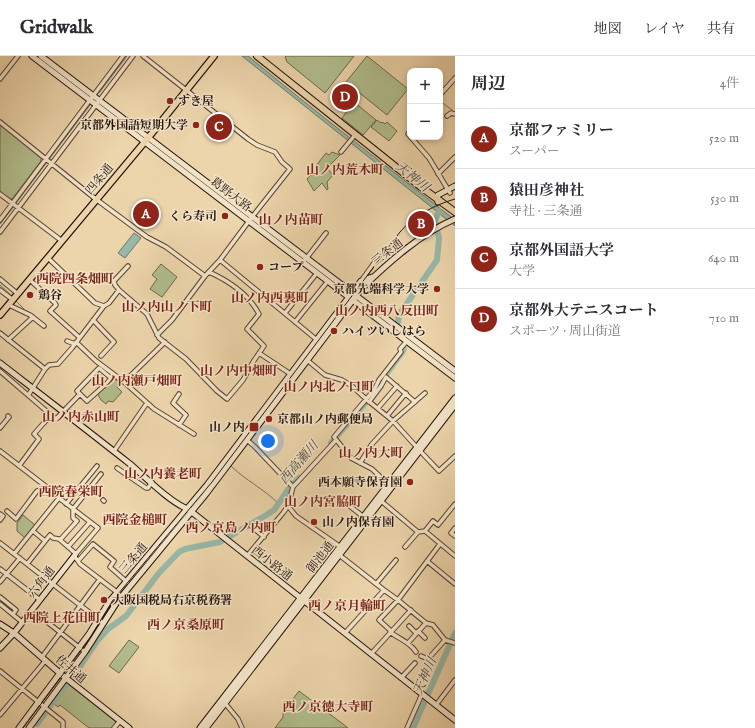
<!DOCTYPE html>
<html lang="ja">
<meta charset="utf-8">
<style>
:root{--surface:#fff;--page:#f7f7f7;--text:#2b2b33;--muted:#7c7c81;--line:#e1e1e2;--accent:#8f2418}
body{margin:0;font-family:"IM FELL English","Noto Serif JP",serif;background:var(--page);color:var(--text)}
.controls{position:absolute;right:12px;top:12px;display:grid;overflow:hidden;border-radius:8px;box-shadow:0 2px 6px #0003}
.controls button{width:36px;height:36px;display:grid;place-items:center;padding:0;border:0;border-bottom:1px solid var(--line);background:var(--surface);color:var(--text);font:20px sans-serif}
.you{position:absolute;left:268px;top:385px;width:14px;height:14px;margin:-10px;border:3px solid #fff;border-radius:50%;background:#1a73e8;box-shadow:0 0 0 6px #1a73e833}
.badge{display:grid;place-items:center;width:26px;height:26px;border-radius:50%;background:var(--accent);color:#fff;font-size:13px;font-weight:700}
.pin{position:absolute;translate:-50% -50%;border:2px solid #fff;box-shadow:0 1px 4px #0006}
.list{margin:0;padding:0;list-style:none}
h2{display:flex;justify-content:space-between;align-items:center;height:52px;margin:0;padding:0 16px;font-size:17px}
h2 small{font-size:13px;font-weight:400;color:var(--muted)}
.list li{display:grid;grid-template-columns:26px 1fr auto;gap:12px;align-items:center;box-sizing:border-box;height:60px;padding:0 16px;border-top:1px solid var(--line)}
.list b{display:block;font-size:15px;white-space:nowrap}
.list p{margin:0;font-size:13px;white-space:nowrap;color:var(--muted)}
.list em{font-size:13px;font-style:normal;color:var(--muted)}
.map{position:relative;flex:none;width:455px;height:672px;overflow:hidden}
header{display:flex;align-items:center;gap:24px;box-sizing:border-box;height:56px;padding:0 20px;background:var(--surface);border-bottom:1px solid var(--line)}
header strong{font-size:19px}
nav{display:flex;gap:22px;margin-inline-start:auto;font-size:14px}
main{display:flex}
aside{flex:1;background:var(--surface)}
.map>svg:first-child{display:block}
.green{fill:#b2be8e;stroke:#6c684d}
.water{fill:#99b9a9;stroke:#6b776a}
.lines{fill:none;stroke-linecap:round;stroke-linejoin:round}
.stream{stroke:#6b776a;stroke-width:1}
.river{stroke:#99b9a9;stroke-width:6}
.street-casing{stroke:#574434;stroke-width:5.5}
.secondary-casing{stroke:#25130c;stroke-width:7}
.primary-casing{stroke:#25130c;stroke-width:8}
.highway-casing{stroke:#25130c;stroke-width:8}
.street{stroke:#f3e4c8;stroke-width:3.5}
.secondary{stroke:#f3e4c8;stroke-width:5}
.primary{stroke:#edd5ab;stroke-width:5.5}
.highway{stroke:#edd5ab;stroke-width:6}
.tram{stroke:#25130c;stroke-width:1}
.poi-dot{fill:#8f2418;stroke:#f3e4c8;stroke-width:1.5}
.labels{text-anchor:middle;stroke-width:3;stroke-linejoin:round;paint-order:stroke}
.poi-label{font-size:12px;font-weight:bold;fill:#25130c;stroke:#f3e4c8;text-anchor:start}
.street-label{font-size:12px;fill:#25130c;stroke:#f3e4c8}
.neighbourhood-label{font-size:13px;font-weight:bold;fill:#7a1f14;stroke:#f3e4c8}
.water-label{font-size:13px;font-style:italic;fill:#4e4d43;stroke:#f3e4c8}
</style>
<header>
<strong>Gridwalk</strong>
<nav><a>地図</a><a>レイヤ</a><a>共有</a></nav>
</header>
<main>
<div class="map">
<svg width="455" height="672" viewBox="0 0 455 672">
<rect width="100%" height="100%" fill="#edd5ab"/>
<filter id="stains"><feTurbulence type="fractalNoise" baseFrequency=".005" numOctaves="4"/><feColorMatrix values="0 0 0 0 .2 0 0 0 0 .09 0 0 0 0 .02 0 0 0 .5 -.17"/></filter>
<radialGradient id="worn" r=".72"><stop offset=".6" stop-color="#630" stop-opacity="0"/><stop offset="1" stop-color="#630" stop-opacity=".3"/></radialGradient>
<path class="green" d="M286,0H354L325,37L287,6L285,1Z
M367,0L408,33L387,59L346,26Z
M345,27L358,38L345,55L331,43Z
M354,46L376,64L363,79L342,62Z
M377,64L381,67L382,66L385,68L387,66L397,75L389,85L371,71Z
M0,69L41,102V105L12,143H9L0,136Z
M332,96L340,99L327,112L333,119L327,126L328,133L327,134L322,127L314,135L307,123L317,112L316,110L326,97L329,99Z
M161,208L177,221L162,241L150,233L157,223L152,219Z
M113,322L121,327L117,331L122,336L113,346L108,345L106,348L101,344L97,337Z
M23,459L35,469L25,482L17,475V467Z
M129,584L139,591L119,617L109,610Z
M68,628L115,665L116,667L112,672H89L60,649L58,651L53,647L66,629Z
M299,635L343,668L348,672H275L283,661V656Z"/>
<path class="water" d="M242,0H248C317,57 386,110 455,164V170Z
M134,177L141,182L125,202L118,197Z"/>
<g class="lines">
<path class="stream" d="M99,37L127,0
M440,45L452,54
M321,47L388,100
M390,102L410,118
M16,147L90,49
M0,168L14,150
M0,229L13,241
M16,245L24,253
M231,410C245,424 264,433 279,448"/>
<path class="river" d="M398,266L399,259L437,204L439,182L435,165L439,155
M331,387L366,346L403,295L404,292
M72,622L97,585L108,573L126,560L159,517L179,496L185,493L220,486L268,458L274,454L290,431L299,422
M48,653L67,627
M37,668L46,656
M413,672L455,577"/>
<g class="street-casing">
<path id="street" d="M143,0L248,83L257,89L275,96L282,106L290,113L252,161L220,204L205,220L172,264L157,279
M0,23L18,0
M440,39L455,22
M447,60L451,57L455,58
M0,66L93,141L147,181L166,191L205,220
M410,75L408,78L429,102L450,137
M341,96L355,79
M438,118L455,101
M0,138L62,185
M0,164L123,0
M0,176L133,0
M48,202L95,247L104,250
M220,204L317,284
M305,204L326,177
M0,223L18,238
M30,224L55,247L56,249L50,255L79,281
M361,225L379,200
M0,234L13,244
M119,234L115,229L114,225L128,210
M9,249L30,259L44,270
M285,257L317,217
M93,264L114,286L101,300
M295,266L328,225
M0,277L45,313
M8,284L33,261
M67,285L75,288
M76,286L96,305L124,326L154,353L194,378
M259,297L292,319
M307,304L325,319L342,324L352,330L366,343L393,365L422,397L439,415L455,400
M0,315L51,359L34,378L39,383L19,410
M111,322L99,312L77,335L87,345L107,327L114,319
M124,326L165,286
M29,338L45,313L49,309L58,308L72,292L104,250L109,247L119,234L147,258L159,282L186,303L217,335L227,343L243,324L253,306L264,290L247,273L259,258C249,239 229,225 209,216
M369,346L381,330L386,321L415,346
M378,352L397,330
M51,359L56,363L80,338
M387,360L406,337
M179,369L186,359L173,347L179,338
M0,372L9,361L8,360
M247,384L254,390L293,431
M0,395L57,439L59,442L98,472L75,499
M114,395L147,347
M360,407L372,388L393,365L425,337
M117,412L146,432H148L152,426
M389,429L372,413L351,402L334,381L374,334L379,324L401,296L400,293L407,285
M103,444L104,445
M342,444L365,462
M380,444L418,476L425,475L433,465L438,469L455,448
M66,448L97,410
M288,450L296,460L342,492
M7,455L16,463L37,435L47,431
M0,458L3,460L0,464
M251,470L264,481
M455,472L451,477L455,480
M33,475L45,485
M425,475L455,500
M60,484L77,465L73,462V453L101,418
M0,487L103,567
M68,491L90,466
M405,491L418,476
M14,498L59,442
M338,498L384,534L398,544L426,567L433,569L445,584L455,587
M247,500L283,457L288,450L293,431L336,384
M78,505L93,488L114,505L110,511L127,526
M427,505L455,528
M27,508L50,479L53,482L59,483L75,497V501L80,508L118,537
M0,513L40,544
M0,526L20,502
M376,528L396,504
M0,541L16,554L13,558
M0,548L22,566
M32,554L85,596
M409,570L416,577
M391,575L379,564L398,544L440,488
M418,575L425,582
M390,576C399,583 410,586 416,596
M345,577L384,534
M408,587L426,567
M371,598L411,554
M421,600L428,603L445,584
M42,601L100,523
M0,615L63,666V672
M401,622L415,607
M224,646L238,663L242,672
M436,649L455,624
M0,659L46,604
M114,672L120,665
M407,672L422,638"/>
</g>
<g class="secondary-casing">
<path id="secondary" d="M32,0L455,322
M41,0L455,315
M438,146L437,142L438,139L455,130
M0,307C44,341 87,374 130,408C145,421 171,447 188,453L455,664
M0,568L14,577L62,619L129,672
M0,592L14,577L75,499
M19,672L89,578L109,546L207,429L361,225L372,221
M29,672L85,596L117,546L206,438L362,232C388,207 421,177 455,163
M200,672L455,342
M206,672L455,349"/>
</g>
<g class="primary-casing">
<path id="primary" d="M0,259L148,82L214,0"/>
</g>
<g class="highway-casing">
<path id="highway" d="M257,0L421,131L455,156"/>
</g>
<use href="#street" class="street"/>
<use href="#secondary" class="secondary"/>
<use href="#primary" class="primary"/>
<use href="#highway" class="highway"/>
<path class="tram" d="M23,672L88,585L113,544L212,426L400,176C414,160 434,149 455,143"/>
</g>
<g class="poi-dot">
<circle cx="170" cy="45" r="4"/>
<circle cx="196" cy="69" r="4"/>
<circle cx="225" cy="160" r="4"/>
<circle cx="260" cy="211" r="4"/>
<circle cx="437" cy="233" r="4"/>
<circle cx="30" cy="239" r="4"/>
<circle cx="334" cy="275" r="4"/>
<circle cx="269" cy="363" r="4"/>
<rect x="249" y="366" width="10" height="10" rx="2"/>
<circle cx="410" cy="426" r="4"/>
<circle cx="314" cy="466" r="4"/>
<circle cx="104" cy="544" r="4"/>
</g>
<g class="labels">
<g class="poi-label">
<text x="178" y="49">すき屋</text>
<text x="188" y="73" text-anchor="end">京都外国語短期大学</text>
<text x="217" y="164" text-anchor="end">くら寿司</text>
<text x="268" y="215">コープ</text>
<text x="429" y="237" text-anchor="end">京都先端科学大学</text>
<text x="38" y="243">鶏谷</text>
<text x="342" y="279">ハイツいしはら</text>
<text x="277" y="367">京都山ノ内郵便局</text>
<text x="245" y="375" text-anchor="end">山ノ内</text>
<text x="402" y="430" text-anchor="end">西本願寺保育園</text>
<text x="322" y="470">山ノ内保育園</text>
<text x="112" y="548">大阪国税局右京税務署</text>
</g>
<g class="street-label">
<text transform="translate(99 123) rotate(-50)" y="4">四条通</text>
<text transform="translate(231 138) rotate(37)" y="4">葛野大路</text>
<text transform="translate(387 196) rotate(-38)" y="4">三条通</text>
<text transform="translate(320 501) rotate(-52)" y="4">御池通</text>
<text transform="translate(133 502) rotate(-50)" y="4">三条通</text>
<text transform="translate(272 507) rotate(38)" y="4">西小路通</text>
<text transform="translate(41 526) rotate(-52)" y="4">六角通</text>
<text transform="translate(71 613) rotate(40)" y="4">佐井通</text>
</g>
<g class="neighbourhood-label">
<text x="345" y="118">山ノ内荒木町</text>
<text x="291" y="168">山ノ内苗町</text>
<text x="75" y="227">西院四条畑町</text>
<text x="270" y="246">山ノ内西裏町</text>
<text x="167" y="255">山ノ内山ノ下町</text>
<text x="387" y="259">山ノ内西八反田町</text>
<text x="239" y="319">山ノ内中畑町</text>
<text x="137" y="329">山ノ内瀬戸畑町</text>
<text x="329" y="335">山ノ内北ノ口町</text>
<text x="81" y="365">山ノ内赤山町</text>
<text x="371" y="401">山ノ内大町</text>
<text x="163" y="422">山ノ内養老町</text>
<text x="71" y="440">西院春栄町</text>
<text x="323" y="450">山ノ内宮脇町</text>
<text x="135" y="468">西院金槌町</text>
<text x="231" y="476">西ノ京島ノ内町</text>
<text x="347" y="554">西ノ京月輪町</text>
<text x="62" y="566">西院上花田町</text>
<text x="186" y="573">西ノ京桑原町</text>
<text x="328" y="655">西ノ京徳大寺町</text>
</g>
<g class="water-label">
<text transform="translate(413 120) rotate(39)" y="5">天神川</text>
<text transform="translate(298 406) rotate(-49)" y="5">西高瀬川</text>
<text transform="translate(424 620) rotate(-66)" y="5">天神川</text>
</g>
</g>
<rect width="100%" height="100%" filter="url(#stains)"/>
<rect width="100%" height="100%" fill="url(#worn)"/>
</svg>
<div class="controls">
<button>+</button>
<button>−</button>
</div>
<div class="you"></div>
<div class="pin badge" style="left:146px;top:158px">A</div>
<div class="pin badge" style="left:421px;top:168px">B</div>
<div class="pin badge" style="left:219px;top:71px">C</div>
<div class="pin badge" style="left:345px;top:41px">D</div>
</div>
<aside>
<h2>周辺<small>4件</small></h2>
<ul class="list">
<li><span class="badge">A</span><div><b>京都ファミリー</b><p>スーパー</p></div><em>520 m</em></li>
<li><span class="badge">B</span><div><b>猿田彦神社</b><p>寺社 · 三条通</p></div><em>530 m</em></li>
<li><span class="badge">C</span><div><b>京都外国語大学</b><p>大学</p></div><em>640 m</em></li>
<li><span class="badge">D</span><div><b>京都外大テニスコート</b><p>スポーツ · 周山街道</p></div><em>710 m</em></li>
</ul>
</aside>
</main>
